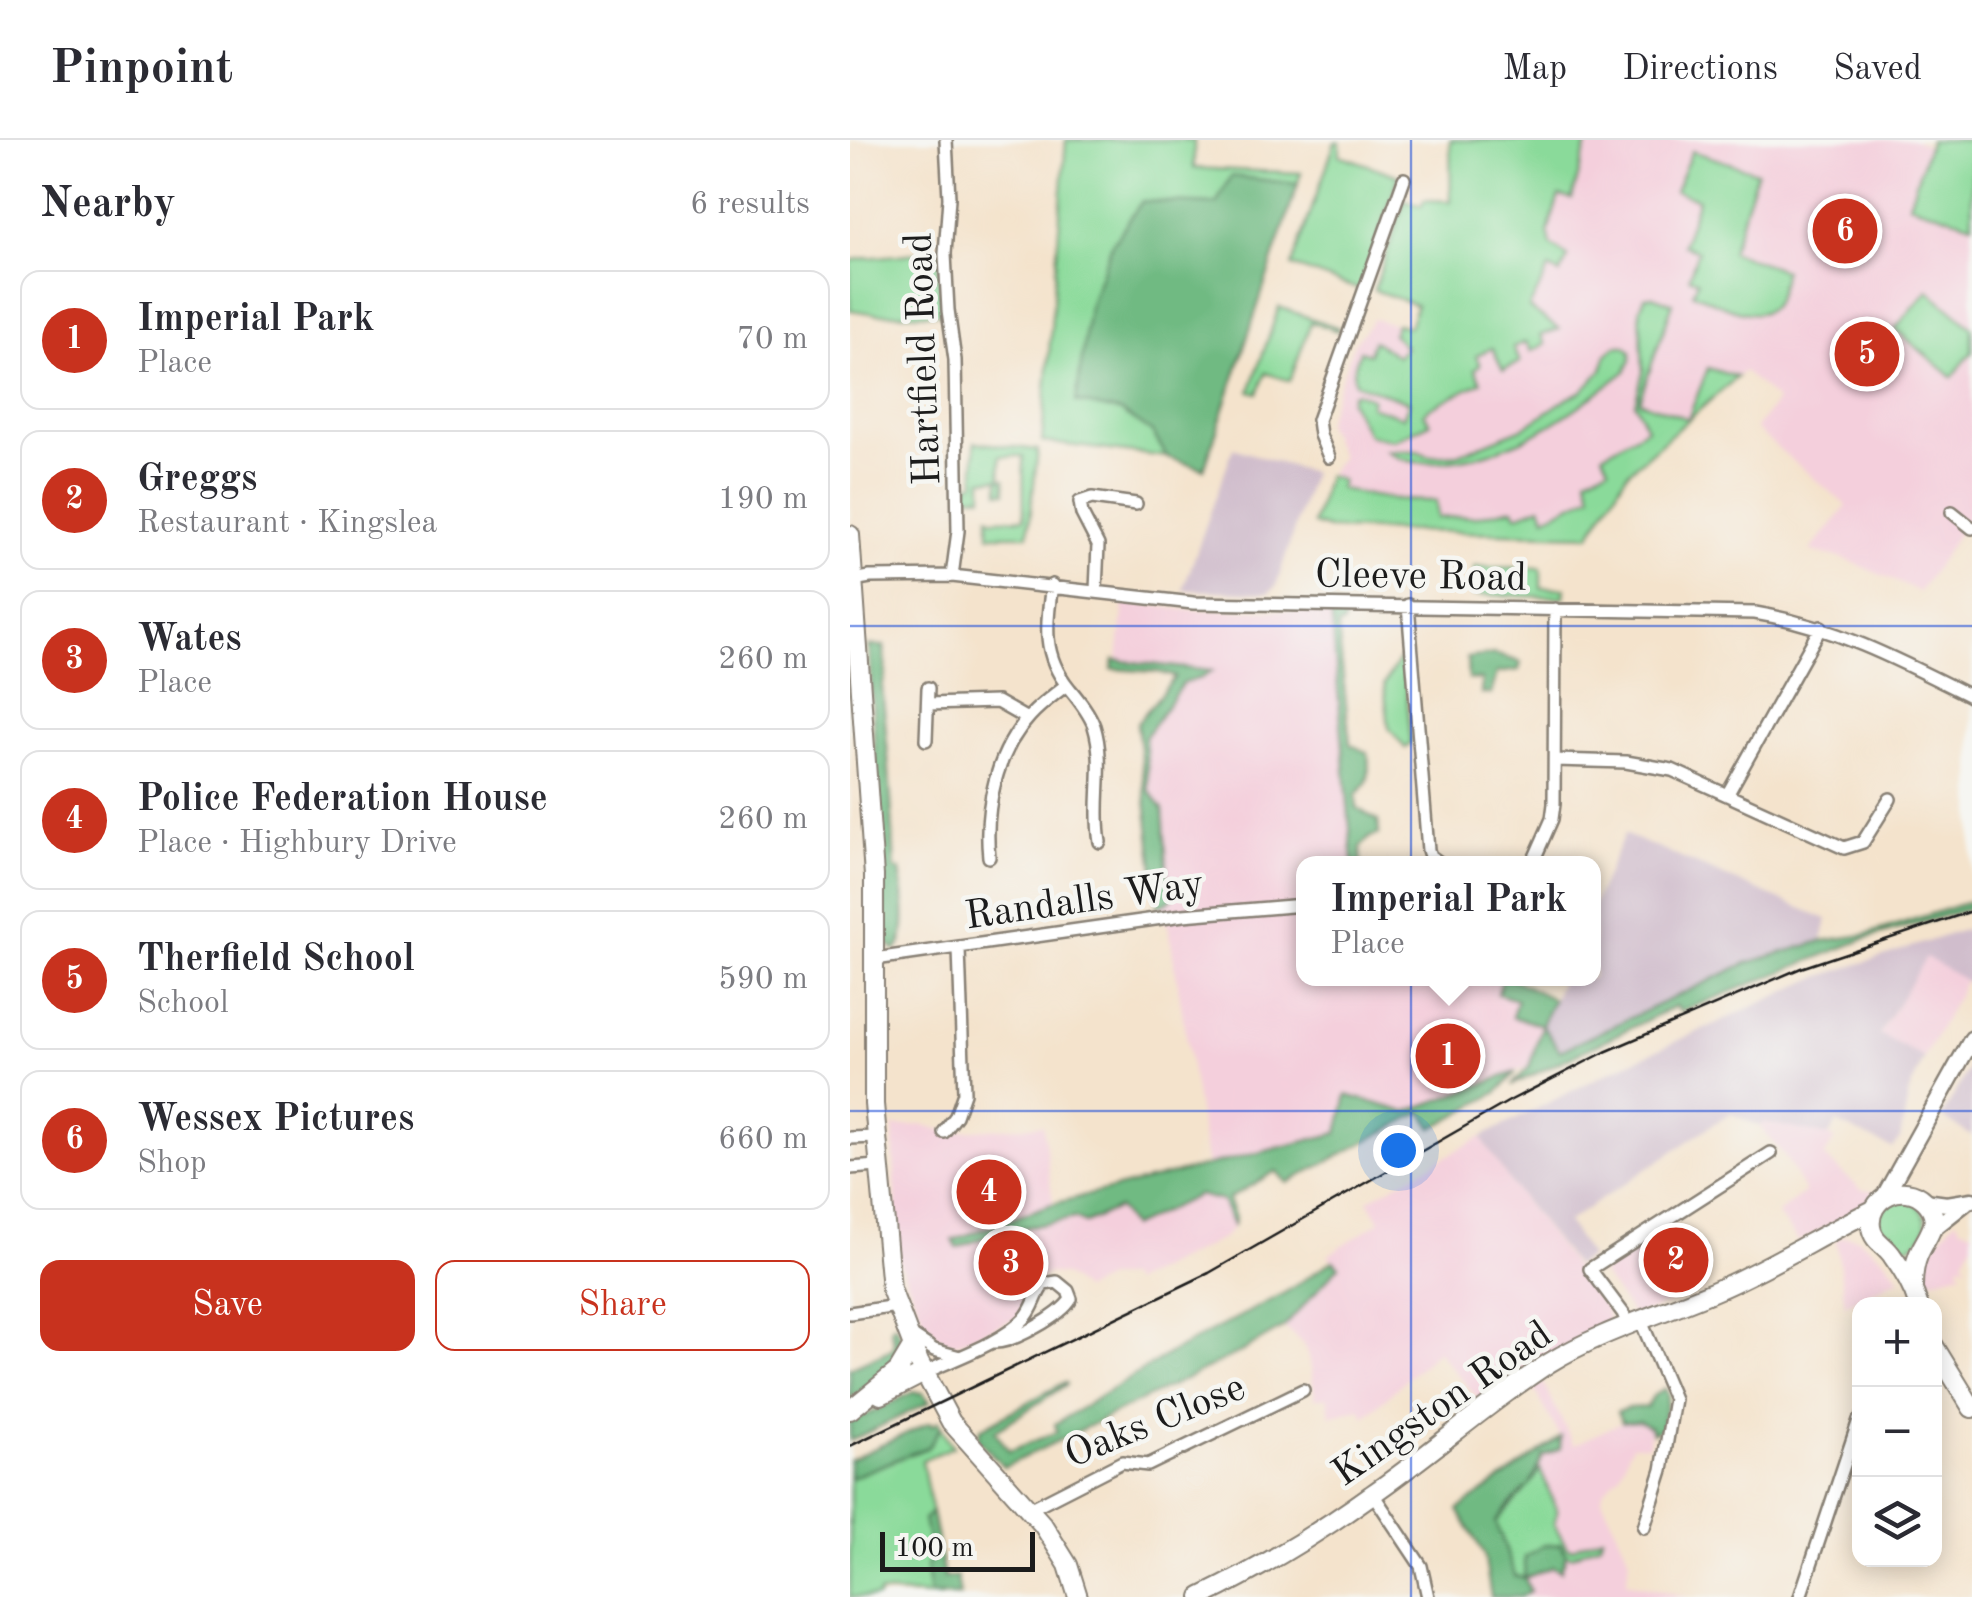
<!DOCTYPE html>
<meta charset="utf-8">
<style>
:root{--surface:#fff;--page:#f2f2f3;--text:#2b2b33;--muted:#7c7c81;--line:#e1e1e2;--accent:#c8321e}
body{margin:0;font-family:"Old Standard TT",serif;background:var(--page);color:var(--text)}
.controls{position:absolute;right:30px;bottom:30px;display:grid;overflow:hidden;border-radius:20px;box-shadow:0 5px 25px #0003}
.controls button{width:90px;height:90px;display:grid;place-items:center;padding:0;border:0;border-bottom:2px solid var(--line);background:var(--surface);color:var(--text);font:50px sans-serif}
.scale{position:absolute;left:30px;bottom:25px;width:155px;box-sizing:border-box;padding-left:10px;border:5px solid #1c1c1c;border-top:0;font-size:28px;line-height:35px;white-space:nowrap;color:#1c1c1c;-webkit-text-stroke:8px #f6f6f2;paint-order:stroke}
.you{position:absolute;left:548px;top:1010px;width:35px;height:35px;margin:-25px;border:8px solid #fff;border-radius:50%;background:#1a73e8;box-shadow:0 0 0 15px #1a73e833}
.badge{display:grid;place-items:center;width:65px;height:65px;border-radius:50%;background:var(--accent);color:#fff;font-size:32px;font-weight:700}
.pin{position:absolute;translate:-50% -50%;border:5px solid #fff;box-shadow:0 2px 10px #0006}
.popup{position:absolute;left:446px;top:716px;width:305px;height:130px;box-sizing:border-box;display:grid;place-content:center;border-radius:20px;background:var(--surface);filter:drop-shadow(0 2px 8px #0005);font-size:32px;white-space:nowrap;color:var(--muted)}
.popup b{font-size:38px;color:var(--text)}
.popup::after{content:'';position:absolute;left:50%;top:100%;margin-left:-20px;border:20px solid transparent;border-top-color:var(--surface)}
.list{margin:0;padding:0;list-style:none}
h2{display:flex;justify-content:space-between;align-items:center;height:130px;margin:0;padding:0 40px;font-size:42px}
h2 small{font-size:32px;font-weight:400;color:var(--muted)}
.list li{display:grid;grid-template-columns:65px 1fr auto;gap:30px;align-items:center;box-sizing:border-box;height:140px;margin:0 20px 20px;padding:0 20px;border:2px solid var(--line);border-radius:20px}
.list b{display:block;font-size:38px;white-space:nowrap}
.list p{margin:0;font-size:32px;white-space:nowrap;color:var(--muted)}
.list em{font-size:32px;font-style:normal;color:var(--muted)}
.actions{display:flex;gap:20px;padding:30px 40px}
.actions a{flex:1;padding:22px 0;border:2px solid var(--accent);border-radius:20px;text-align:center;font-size:35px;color:var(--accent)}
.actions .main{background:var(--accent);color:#fff}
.icon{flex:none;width:55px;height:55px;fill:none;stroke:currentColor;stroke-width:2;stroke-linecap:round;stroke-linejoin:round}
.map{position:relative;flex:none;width:1122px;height:1457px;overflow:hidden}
header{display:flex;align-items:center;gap:60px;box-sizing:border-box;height:140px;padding:0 50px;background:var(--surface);border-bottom:2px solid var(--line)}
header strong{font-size:48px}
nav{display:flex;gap:55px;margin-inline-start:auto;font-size:35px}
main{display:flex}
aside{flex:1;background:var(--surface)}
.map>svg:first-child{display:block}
.built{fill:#f4cfdc}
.industrial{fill:#d0bdcc}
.green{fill:#8ada9a;stroke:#537b5b;stroke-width:2.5}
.forest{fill:#6fba82;stroke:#466b4f;stroke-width:2.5}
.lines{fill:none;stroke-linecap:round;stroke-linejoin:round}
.minor-casing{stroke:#888074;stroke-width:16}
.tertiary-casing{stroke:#888074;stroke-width:19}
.secondary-casing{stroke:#888074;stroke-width:20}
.primary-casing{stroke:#888074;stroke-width:22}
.minor{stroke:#fff;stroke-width:11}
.tertiary{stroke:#fff;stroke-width:14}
.secondary{stroke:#fff;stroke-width:15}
.primary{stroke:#fff;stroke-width:18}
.rail{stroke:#1c1c1c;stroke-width:2.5}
.grid{fill:none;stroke:#1d4ed8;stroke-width:2.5;stroke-opacity:0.55}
.labels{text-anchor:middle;stroke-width:9;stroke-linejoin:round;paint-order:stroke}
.street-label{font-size:40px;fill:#1c1c1c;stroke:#f6f6f2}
</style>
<header>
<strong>Pinpoint</strong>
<nav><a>Map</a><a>Directions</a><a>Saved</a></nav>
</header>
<main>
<aside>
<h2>Nearby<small>6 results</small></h2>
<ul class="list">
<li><span class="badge">1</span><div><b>Imperial Park</b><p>Place</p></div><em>70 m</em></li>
<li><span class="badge">2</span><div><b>Greggs</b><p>Restaurant · Kingslea</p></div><em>190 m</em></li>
<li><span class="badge">3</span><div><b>Wates</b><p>Place</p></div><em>260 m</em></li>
<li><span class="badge">4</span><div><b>Police Federation House</b><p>Place · Highbury Drive</p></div><em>260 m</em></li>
<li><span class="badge">5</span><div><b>Therfield School</b><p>School</p></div><em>590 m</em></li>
<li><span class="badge">6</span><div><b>Wessex Pictures</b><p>Shop</p></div><em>660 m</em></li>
</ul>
<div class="actions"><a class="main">Save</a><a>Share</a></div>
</aside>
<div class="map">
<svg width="1122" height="1457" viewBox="0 0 1122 1457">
<rect width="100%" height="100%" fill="#f6f6f2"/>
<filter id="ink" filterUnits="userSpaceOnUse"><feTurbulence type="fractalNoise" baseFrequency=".01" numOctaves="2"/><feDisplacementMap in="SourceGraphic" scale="20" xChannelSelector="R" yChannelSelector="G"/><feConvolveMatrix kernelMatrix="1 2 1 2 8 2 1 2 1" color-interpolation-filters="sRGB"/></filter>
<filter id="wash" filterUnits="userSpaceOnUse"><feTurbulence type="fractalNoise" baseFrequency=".0048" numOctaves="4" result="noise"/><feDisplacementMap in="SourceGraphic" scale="40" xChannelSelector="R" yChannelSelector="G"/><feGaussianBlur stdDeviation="2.25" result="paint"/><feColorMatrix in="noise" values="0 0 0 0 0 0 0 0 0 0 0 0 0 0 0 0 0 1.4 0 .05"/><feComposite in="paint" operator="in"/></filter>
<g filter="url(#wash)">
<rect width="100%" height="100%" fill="#f4e3cc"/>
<path class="built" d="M600,0H1065L1078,6L1080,0H1122V373L1069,452L995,419L960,411L997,366L905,289L927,261L894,231L777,333L740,395L478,389L463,384L477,336L491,317L475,283L504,204L523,179L559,187L601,62Z
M274,462L336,470L481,471L503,723L453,724V838L662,839L703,859L679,927L633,942L626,949L489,993L358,1027L385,1078L382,1089L372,1099L282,1143L278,1138H259L233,1150L213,1135L198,1133L182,1144L175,1167L167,1178L104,1204L89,1198L75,1182L48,1120L43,987L72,985L100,992L193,985L203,1064L357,1027L319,789L307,760L287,583L326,537V526L268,520Z
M1076,816L1115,840L1074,918L1029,895Z
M914,982L973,993L985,999L974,1017L1011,1049L1026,1051L1014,1066L949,1102L927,1074L954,1053L953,1048L934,1015L909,986Z
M631,997L661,1044L756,1169L759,1187L631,1262L587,1211L515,1277L510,1268L480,1276L478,1258H465L460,1221L453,1204L434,1187L489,1127L478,1115L530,1081L518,1060Z
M1106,1079L1110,1086L1122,1091V1103L1113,1120L1118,1125L1111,1124L1108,1127L1112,1132L1071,1142L1073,1118Z
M820,1088L855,1148L784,1177L751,1133Z
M997,1096L1008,1098L1036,1120L1050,1138L995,1165L986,1098Z
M693,1242L724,1305L772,1282L789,1281L800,1287L799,1305H782L769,1335L753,1351L752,1359L780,1419L776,1442L838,1457H641L634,1414L608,1370L711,1298L683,1247Z"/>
<path class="industrial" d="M383,308L462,333L426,446L418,453L333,450Z
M774,694L977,779L972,801L897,823L710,911L692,885L712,839L743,838V765Z
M1122,787V845L1076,817L1029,894L1074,918L1059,952L1050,999L1042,1008L987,983L979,996L914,982L909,986L880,973L717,1082L740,1117L725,1126L661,1044L631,997L761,931L966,838Z
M1122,922V996L1092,977Z"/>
<path class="green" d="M216,0H344V28L451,33L354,329L317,317L192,302Z
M600,0H738L722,59L709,56L698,92L701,105L718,117L710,134L699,129L679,168L709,189L691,195L695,204L681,211L676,202L663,207L670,222L653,230L642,208L626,216L630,225L625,229L631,242L580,268L574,273L580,283L544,300L518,295L500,261L502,254L506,252L522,258L520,266L553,277L559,262L505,243L503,231L510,211L519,214L523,201L547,216L555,207L543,194L546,184L559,187L566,165L524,150L555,60L572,66L574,60L601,61Z
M1080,0H1122V84L1059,64Z
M485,2H490V15L549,36L510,150L442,126Z
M842,11L907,32L881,112L934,130C931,141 929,160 920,168C902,184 862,160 843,153L848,141L839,137L848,111L833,105L848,59L825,51Z
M75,111L91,112L93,122L88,126L92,173L27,174L0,170V121C24,115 50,117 75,111Z
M1078,150L1122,187V212L1102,237L1045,189Z
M802,156L823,163L789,261L838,279L858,228L887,237L777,333L740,395L478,389L463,384L477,336L491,340L489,348C521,358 552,361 586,361L587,378L627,376L664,368L667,375L691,366L696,377L742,354L737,337L759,327L753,314L797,288L785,263L793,232L790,169L795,157Z
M429,167L489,188L488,191L461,182L440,241L416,233L408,253L400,251Z
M766,206H775L781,211V220L775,232C720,274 668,314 597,321C574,323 556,325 537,311H568L579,316L609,314L675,287L719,257L731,252L752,230L757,214Z
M125,302L188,310L178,395H139V376L143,379L174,378L173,316H150L151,339H155V352H149V338L133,339V356L117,355V345L125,342Z
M624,427L691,428V448H715L714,457L623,455Z
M549,520L554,521L561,604L555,608L539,588L534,544Z
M1028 1083a24 24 0 1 1 48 0a24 24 0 1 1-48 0Z
M91,1287L103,1307L72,1320L94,1439L90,1456L29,1453L28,1457H0V1338L77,1308Z
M690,1329L707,1371L704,1384L717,1407L721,1409L752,1396L750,1403L722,1416L716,1415L711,1404L674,1438L665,1436L646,1382L680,1345Z"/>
<path class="forest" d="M381,36L448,44L354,329L317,317L302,292L272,272L226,262L239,167L262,104L292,61L366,64Z
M486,470L495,472L494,484L488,487L500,604L518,613C519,630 522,643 506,654L507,668L528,681L529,694L520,697L511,707V723H503L481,471Z
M19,506H34L36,533L32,547C38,608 42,668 45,730H50C53,749 60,800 45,811L35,801Z
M644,514L671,522L669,530L647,533L641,554H631L632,540L618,539L617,518Z
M264,520L362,531L351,538L333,543L295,597L299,650L313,669L318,743L325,744C325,757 320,763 308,766L287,583L325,537L308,532L262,529Z
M1122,761V768L1015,799L830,872L826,866L662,945L679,927L692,885L662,877L667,860L648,854L652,839H662L703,859L692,885L710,911L897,823L972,801L1014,795Z
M666,932L648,952L583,988L572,972L437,1043L426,1031L378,1059L385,1078L383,1085L372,1061L348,1055L281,1087L268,1068L235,1083L225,1078L143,1094L107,1108L103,1100L202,1064L488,993L497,955L556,972Z
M483,1120L489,1126L434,1187L391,1212L154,1327L128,1299L130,1289L215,1242L217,1244L145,1291L159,1311L207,1292L205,1284L324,1211L436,1152Z
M44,1184C70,1218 25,1242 0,1259V1228L42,1209L44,1201L40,1189Z
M815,1248L818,1255L812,1289L802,1293L800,1287L789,1281L772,1282L767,1272L778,1268L797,1267L803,1256Z
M63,1252L73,1253L80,1262L0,1301V1283Z
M89,1281L91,1287L78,1307L0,1338V1320L80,1282L82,1285Z
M711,1297L710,1309L693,1316L680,1345L660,1364L646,1382L665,1436L674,1438L675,1417L694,1405L711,1404L716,1415L711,1431L702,1427L675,1438L680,1451L670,1457H641L634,1414L608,1370Z
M82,1372L94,1438L107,1437L110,1455H80L76,1429L81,1416L74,1379Z"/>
</g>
<g filter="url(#ink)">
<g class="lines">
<g class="minor-casing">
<path id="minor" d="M96,0L99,58L95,114L98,170L105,220L108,391L102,436
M479,317L470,295L468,280L554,39
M1102,372L1122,388
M3,440L20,437L102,436L343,463L905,473C984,486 1051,521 1122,557
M202,445C196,484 192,515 219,548C228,559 239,572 244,586C256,624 243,664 250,702
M246,450L248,405L232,374L230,362L242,358L286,364
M558,465L578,710L580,716L591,724
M78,564L147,562L177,579
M76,600L78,548
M705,620L776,622L822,630L994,708L1013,702L1040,659
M877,655L971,487
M139,717C134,669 146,612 180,576C191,564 204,555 216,545
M682,724L702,679L704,664L705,469
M25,819L333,775L453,765
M94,992L106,976L114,953L109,809
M0,998L27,997
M0,1028L29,1026
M0,1173L47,1166
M791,1181L824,1259L812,1330L794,1387
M778,1185L773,1173L740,1129L921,1013
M60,1194L84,1210L110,1217
M74,1233C105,1218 150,1204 174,1179C184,1169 185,1155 194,1144L207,1142L218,1151L221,1159C212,1175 161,1204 143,1202
M523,1354L571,1426L578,1457
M180,1369L272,1322L298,1325L453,1250
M950,1457L1009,1280"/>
</g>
<g class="tertiary-casing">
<path id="tertiary" d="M1075,1061L1097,1064L1122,1060
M1083,1089L1117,1062"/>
</g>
<g class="secondary-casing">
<path id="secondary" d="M1034,1057L1122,899"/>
</g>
<g class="primary-casing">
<path id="primary" d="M0,395L24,736V964L41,1149L69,1222L101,1282L193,1385L218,1425L228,1457
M1063,1147C1063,1136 1064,1126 1068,1116C1075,1097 1095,1081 1075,1061C1054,1040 1017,1058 1021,1087C1023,1102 1036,1105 1043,1117C1054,1132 1063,1147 1068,1164
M1084,1206L1122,1268
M31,1255L74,1233
M0,1270L48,1231L63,1206
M351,1457C411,1428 467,1394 521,1355C582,1313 637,1263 699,1223C751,1191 812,1174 867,1150C921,1127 971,1095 1023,1070"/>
</g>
<use href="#minor" class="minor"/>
<use href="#tertiary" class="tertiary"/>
<use href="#secondary" class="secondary"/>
<use href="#primary" class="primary"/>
<path class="rail" d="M0,1306L359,1133L661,960L755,912L951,828L1122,771"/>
</g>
</g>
<path class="grid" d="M561,0V1457M0,486H1122M0,971H1122"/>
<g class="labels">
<g class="street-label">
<text transform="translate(71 219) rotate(-92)" y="14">Hartfield Road</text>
<text transform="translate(571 434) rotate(1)" y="14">Cleeve Road</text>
<text transform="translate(234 758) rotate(-8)" y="14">Randalls Way</text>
<text transform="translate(591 1262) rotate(-35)" y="14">Kingston Road</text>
<text transform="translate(304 1279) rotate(-22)" y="14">Oaks Close</text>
</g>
</g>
</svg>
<div class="controls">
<button>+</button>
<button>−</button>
<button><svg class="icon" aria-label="layers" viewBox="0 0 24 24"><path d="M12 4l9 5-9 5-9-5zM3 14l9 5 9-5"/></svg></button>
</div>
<div class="scale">100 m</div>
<div class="you"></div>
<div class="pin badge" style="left:598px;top:916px">1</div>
<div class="popup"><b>Imperial Park</b>Place</div>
<div class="pin badge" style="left:826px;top:1120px">2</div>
<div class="pin badge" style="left:161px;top:1123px">3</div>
<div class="pin badge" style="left:139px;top:1052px">4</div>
<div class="pin badge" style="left:1017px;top:214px">5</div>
<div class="pin badge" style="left:995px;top:91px">6</div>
</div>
</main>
